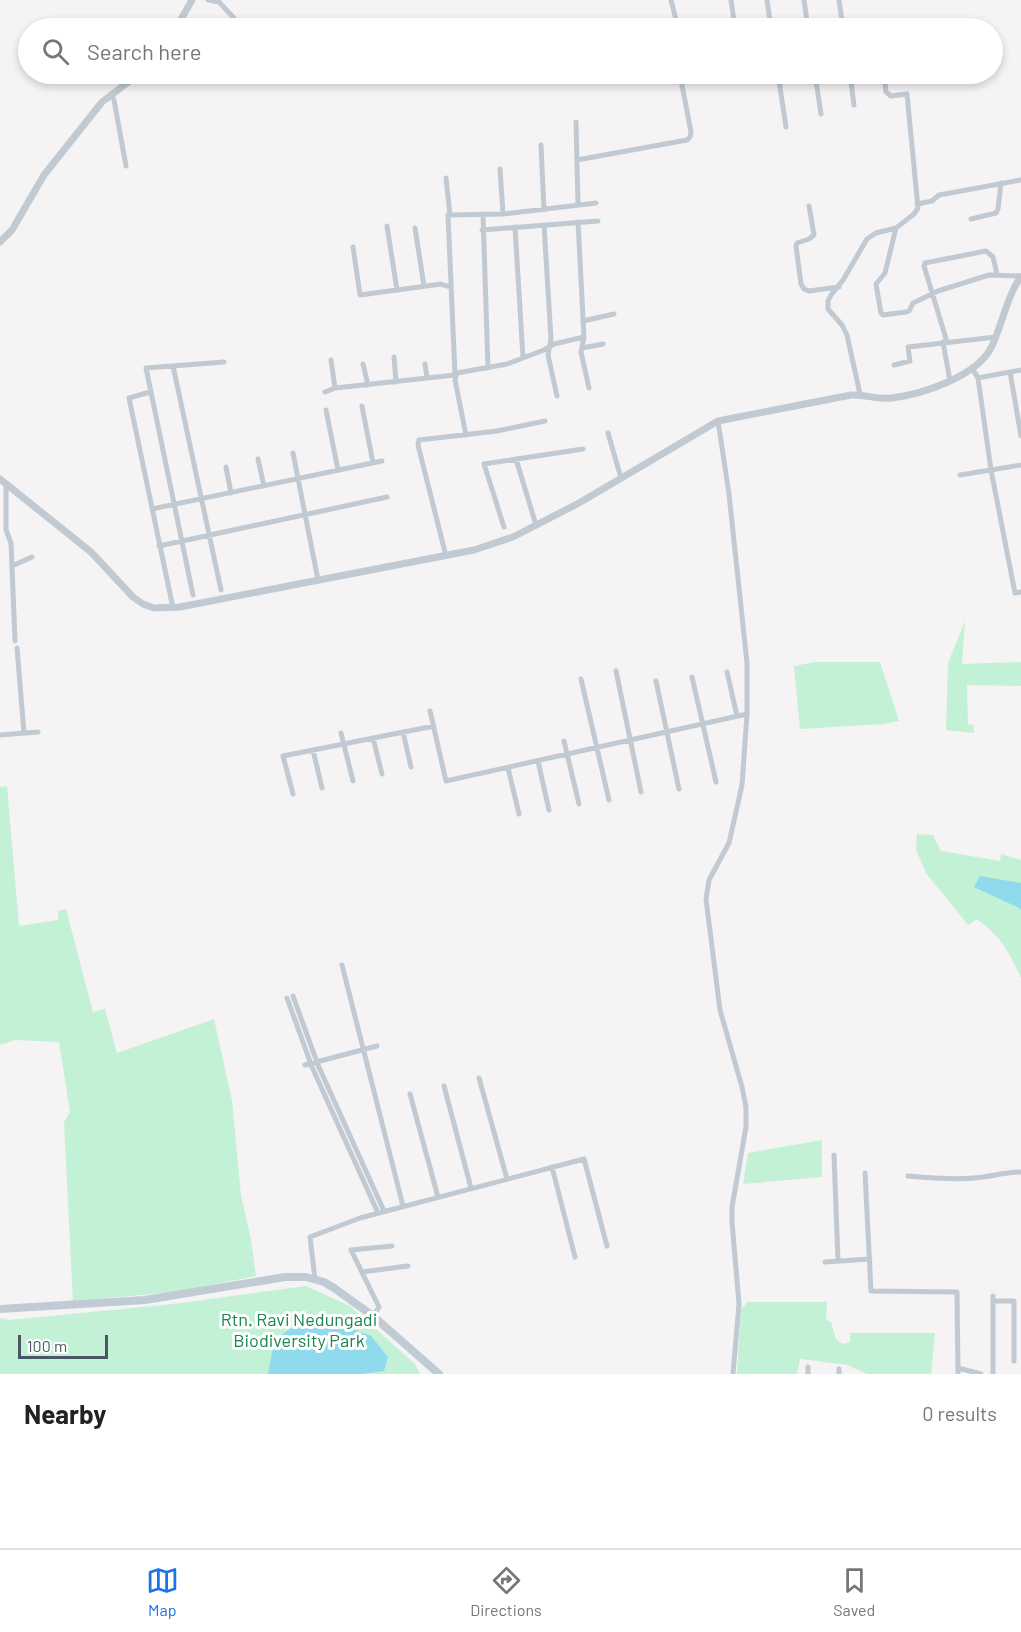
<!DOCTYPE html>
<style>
:root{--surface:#fff;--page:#f6f6f6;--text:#222;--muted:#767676;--line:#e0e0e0;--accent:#1a73e8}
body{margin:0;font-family:Barlow,sans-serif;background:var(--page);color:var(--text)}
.scale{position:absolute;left:18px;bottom:15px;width:90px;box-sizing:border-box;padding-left:6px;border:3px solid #4a5661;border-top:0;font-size:16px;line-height:21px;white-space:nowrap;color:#4a5661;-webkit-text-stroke:4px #fff;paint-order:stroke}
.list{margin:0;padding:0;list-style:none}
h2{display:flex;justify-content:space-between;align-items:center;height:78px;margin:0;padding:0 24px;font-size:26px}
h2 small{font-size:20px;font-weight:400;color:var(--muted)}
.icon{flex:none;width:33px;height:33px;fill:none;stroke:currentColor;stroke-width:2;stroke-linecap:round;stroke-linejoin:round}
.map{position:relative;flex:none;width:1021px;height:1374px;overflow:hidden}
.search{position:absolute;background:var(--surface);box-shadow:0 3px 9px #0003;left:18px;right:18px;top:18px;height:66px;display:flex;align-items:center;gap:15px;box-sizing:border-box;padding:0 21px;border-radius:33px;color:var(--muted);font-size:22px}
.sheet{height:174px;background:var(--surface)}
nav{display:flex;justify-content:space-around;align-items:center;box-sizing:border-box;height:84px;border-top:2px solid var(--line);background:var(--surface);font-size:16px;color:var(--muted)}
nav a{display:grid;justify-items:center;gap:3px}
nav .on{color:var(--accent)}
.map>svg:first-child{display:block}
.green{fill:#c3f1d5}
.water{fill:#90daee}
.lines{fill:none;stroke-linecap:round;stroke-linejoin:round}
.minor{stroke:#c1cad2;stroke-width:5}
.tertiary{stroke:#c1cad2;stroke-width:7}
.secondary{stroke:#c1cbd6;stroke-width:8}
.labels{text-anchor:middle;stroke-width:6;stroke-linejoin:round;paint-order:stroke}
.park-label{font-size:18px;fill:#17864f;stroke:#fff}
</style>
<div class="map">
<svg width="1021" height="1374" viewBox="0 0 1021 1374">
<rect width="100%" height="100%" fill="#f5f3f3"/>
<path class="green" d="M965,621L962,664L1021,662V686L967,685L968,724L974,725V733L946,730L948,663Z
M815,662H880L899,721L883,724L800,729L794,666Z
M7,786L19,926L58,920V911L66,909L93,1012L105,1009L117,1053L214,1019L232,1101L241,1195L251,1240L256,1276L176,1292L73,1301L64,1122L70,1112L59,1042L15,1040L0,1045V787Z
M917,834L933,835L941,851L1000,861L1001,854L1021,860V978C1008,950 1002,938 977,919L968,925L926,873L916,850Z
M822,1140V1177L743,1184L748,1153Z
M306,1286L350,1306L415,1364L420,1374H0V1318L9,1320L173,1304Z
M748,1302H827L826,1320L831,1322L836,1339L842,1344L850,1342V1333H935L931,1374H867L848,1365L800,1359L797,1374H737L741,1309Z"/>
<path class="water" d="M980,876L1021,883V909L974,887Z
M297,1323L350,1328L371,1336L388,1357L384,1371L361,1374H268L274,1341Z"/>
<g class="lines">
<path class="minor" d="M208,0L219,2L234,18
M671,0L678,28
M731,0L735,28
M767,0L771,28
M804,0L808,28
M839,0L843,28
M715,24L719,28
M778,74L786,127
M815,74L821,114
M850,74L854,105
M111,94L114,100L126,166
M576,122L578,204
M541,145L544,210
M577,160L687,140L690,137L691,132L681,80L682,74
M500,169L503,214
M446,178L450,215
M917,204L932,201L939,195L1021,180
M809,206L814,235L809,239L797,243L796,246L801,284L804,289L809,291L839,287
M483,214L488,368
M971,219L996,213L998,209L1001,183
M578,222L584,337L581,352L589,388
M544,225L551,339L548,355L557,396
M387,226L397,290
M515,227L523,358
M415,228L424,286
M896,228L885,273L876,284L881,313L883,315L906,312L909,311L913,303L938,291L989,275L1021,276
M482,230L598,221
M353,247L360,295L441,284L450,287
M583,321L614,314
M943,342L950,381
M947,342L924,266L925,263L986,251L993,257L997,274
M582,348L603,344
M394,357L396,382
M331,360L335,388
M363,364L368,385
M425,364L427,378
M894,365L910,361L908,347L996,337
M173,366L221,590
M972,368L978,378L991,470L1015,593L1021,592
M1010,372L1021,436
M978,378L1021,370
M150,392L129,398L173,608
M325,392L335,388L455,375L448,215L503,214L596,203
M860,394L847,335L842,325L828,309V301L831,295L843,280L867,239L876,233L896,228L914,214L918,208L907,94L891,96L886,92L884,74
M362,406L373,463
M326,410L338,470
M718,421L729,494L747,663V714L742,785L729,843L709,880L706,899L720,1010L742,1087L746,1107V1127L732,1207V1222L739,1304L733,1374
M608,433L621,478
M466,435L455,380L457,373L507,364L544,350L554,344L584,337
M293,453L318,580
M258,459L264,486
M516,459L536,525
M226,467L231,493
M960,475L1021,465
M6,484V530L11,543L15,641
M152,509L382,461
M504,527L484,464L583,449
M159,546L387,497
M446,556L418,445L419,440L497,431L545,421
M12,566L32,557
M193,595L146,368L224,362
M17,648L24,733
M616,671L641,792
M727,672L737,716
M692,677L716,782
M581,679L609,800
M656,681L679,789
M430,711L446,781L747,714
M403,732L411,767
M341,733L353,781
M0,735L38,732
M373,738L382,774
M564,741L579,804
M313,750L322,788
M538,761L549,810
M508,768L519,814
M293,794L283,756L434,726
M342,965L403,1206
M293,996L318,1065L384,1211
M287,998L312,1067L378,1213
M305,1065L377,1046
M479,1078L507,1179
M444,1086L471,1188
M410,1094L438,1197
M834,1155L838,1261
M552,1167L575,1257
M865,1173L871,1291L957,1292L958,1374
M908,1176C930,1178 952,1180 974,1178C990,1177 1005,1172 1021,1172
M825,1262L870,1259
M362,1272L408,1266
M315,1279L310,1237L360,1218L584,1159L607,1246
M993,1301H1014V1361
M373,1316L379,1307L351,1250L392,1246
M808,1367V1374
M958,1368L981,1374
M839,1369V1374
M993,1374V1296"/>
<path class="tertiary" d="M176,28L192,0
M0,242L12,230L44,175L102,102L139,74
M0,479L91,552L133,597L143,604L154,608L180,607L474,550L513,537L579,503L718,421L851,395C865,394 877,400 892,398C923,394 978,376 992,346C1001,327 1009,291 1021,277"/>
<path class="secondary" d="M0,1309L145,1300L285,1277H306L324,1282L334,1288L373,1316L439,1374"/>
</g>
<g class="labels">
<g class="park-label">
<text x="299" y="1326">Rtn. Ravi Nedungadi<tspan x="299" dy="21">Biodiversity Park</tspan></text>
</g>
</g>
</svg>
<div class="scale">100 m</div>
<div class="search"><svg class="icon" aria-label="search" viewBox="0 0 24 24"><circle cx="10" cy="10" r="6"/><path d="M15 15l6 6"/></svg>Search here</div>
</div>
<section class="sheet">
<h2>Nearby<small>0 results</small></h2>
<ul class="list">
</ul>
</section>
<nav>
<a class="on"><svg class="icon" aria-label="map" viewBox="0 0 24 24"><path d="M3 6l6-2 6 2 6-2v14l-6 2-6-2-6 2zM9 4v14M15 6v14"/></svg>Map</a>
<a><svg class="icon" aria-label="directions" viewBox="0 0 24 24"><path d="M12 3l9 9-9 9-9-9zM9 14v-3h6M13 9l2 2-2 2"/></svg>Directions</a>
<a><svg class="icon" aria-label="saved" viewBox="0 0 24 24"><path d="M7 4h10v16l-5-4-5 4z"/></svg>Saved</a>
</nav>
